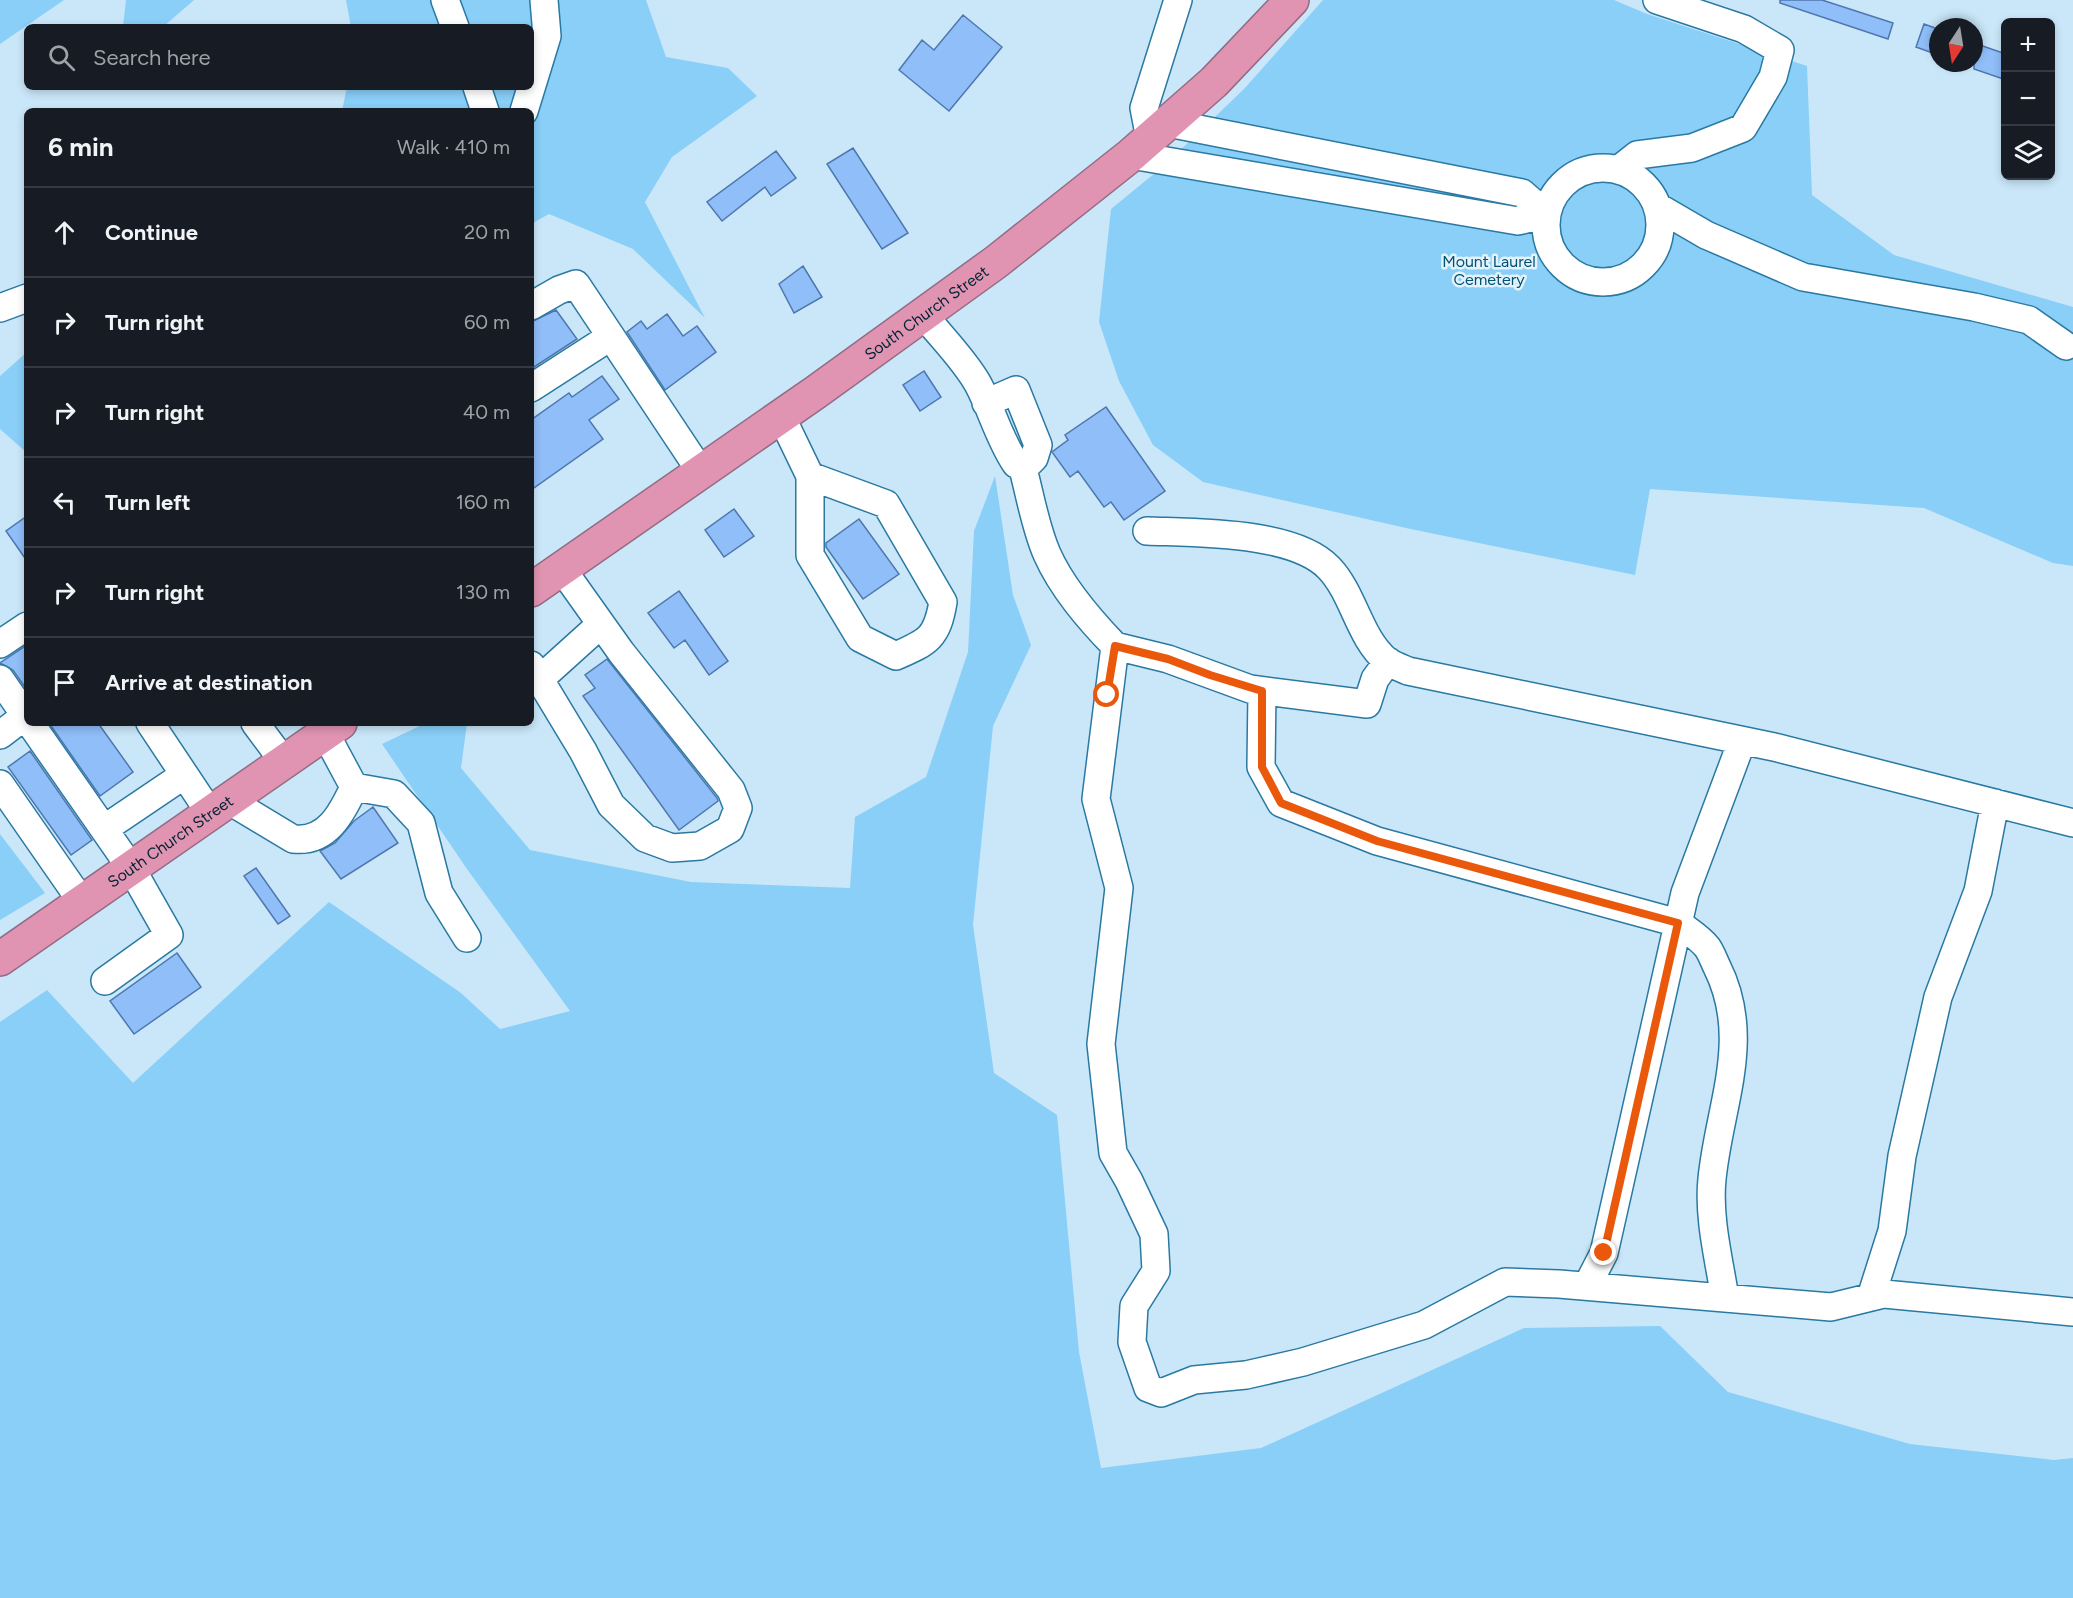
<!DOCTYPE html>
<meta charset="utf-8">
<style>
:root{--surface:#171b24;--page:#20242c;--text:#f1f3f6;--muted:#9ea1a6;--line:#363941}
body{margin:0;font-family:Figtree,sans-serif;background:var(--page);color:var(--text)}
.controls{position:absolute;right:18px;top:18px;display:grid;overflow:hidden;border-radius:9px;box-shadow:0 3px 9px #0003}
.controls button{width:54px;height:54px;display:grid;place-items:center;padding:0;border:0;border-bottom:2px solid var(--line);background:var(--surface);color:var(--text);font:30px sans-serif}
.compass{position:absolute;left:1929px;top:18px;width:54px;height:54px;border-radius:50%;background:var(--surface);box-shadow:0 3px 9px #0003;rotate:192deg}
.stop{position:absolute;width:18px;height:18px;margin:-14px;border:4px solid #ea580c;border-radius:50%;background:#fff}
.stop.end{background:#ea580c;border-color:#fff;box-shadow:0 2px 6px #0008}
.list{margin:0;padding:0;list-style:none}
h2{display:flex;justify-content:space-between;align-items:center;height:78px;margin:0;padding:0 24px;font-size:26px}
h2 small{font-size:20px;font-weight:400;color:var(--muted)}
.list li{display:grid;grid-template-columns:39px 1fr auto;gap:18px;align-items:center;box-sizing:border-box;height:90px;padding:0 24px;border-top:2px solid var(--line)}
.list b{display:block;font-size:22px;white-space:nowrap}
.list em{font-size:20px;font-style:normal;color:var(--muted)}
.icon{flex:none;width:33px;height:33px;fill:none;stroke:currentColor;stroke-width:2;stroke-linecap:round;stroke-linejoin:round}
.map{position:relative;flex:none;width:2073px;height:1598px;overflow:hidden}
.search{position:absolute;background:var(--surface);box-shadow:0 3px 9px #0003;left:24px;top:24px;width:510px;height:66px;display:flex;align-items:center;gap:15px;box-sizing:border-box;padding:0 21px;border-radius:9px;color:var(--muted);font-size:22px}
.panel{position:absolute;background:var(--surface);box-shadow:0 3px 9px #0003;left:24px;top:108px;width:510px;height:618px;border-radius:9px}
.map>svg:first-child{display:block}
.green{fill:#89cff8}
.building{fill:#90bef9;stroke:#4d77ae;stroke-width:1.5}
.lines{fill:none;stroke-linecap:round;stroke-linejoin:round}
.minor-casing{stroke:#2979a2;stroke-width:30}
.highway-casing{stroke:#926c85;stroke-width:36}
.minor{stroke:#fff;stroke-width:27}
.highway{stroke:#e094b1;stroke-width:33}
.route{stroke:#ea580c;stroke-width:8}
.labels{text-anchor:middle;stroke-width:5;stroke-linejoin:round;paint-order:stroke}
.park-label{font-size:16px;fill:#025172;stroke:#e3f2fb}
.street-label{font-size:16px;fill:#012132;stroke:#e3f2fb}
</style>
<div class="map">
<svg width="2073" height="1598" viewBox="0 0 2073 1598">
<rect width="100%" height="100%" fill="#cae7f9"/>
<path class="green" d="M0,0H64L0,44Z
M126,0H194L163,27H123Z
M346,0H646L666,57L728,68L757,96L672,157L645,202L705,318L633,249L549,214L531,224V111H342L347,87H531V27H351Z
M1323,0H1614L1647,14L1807,66L1812,195L1894,255L2073,307V566L2053,563L1924,508L1650,489L1635,575L1406,528L1203,482L1153,445L1119,381L1099,322L1111,209L1166,164L1244,89Z
M27,352V453L0,429V376Z
M995,476L1013,595L1031,645L993,726L973,925L994,1073L1057,1115L1079,1352L1101,1468L1261,1448L1524,1328L1660,1326L1728,1392L1910,1444L2054,1460L2073,1458V1598H0V1022L47,990L133,1083L329,902L461,993L500,1029L570,1011L467,869L382,744L426,723H467L461,768L530,850L691,882L850,888L855,817L926,777L968,652L974,531Z
M0,834L45,893L0,920Z"/>
<path class="building" d="M1780,0H1822L1893,23L1888,39L1780,3Z
M963,15L1002,47L949,111L899,70L922,40L934,50Z
M1924,24L1938,29V55L1916,47Z
M1974,43L2006,54V80L1974,69Z
M853,148L908,233L882,249L827,164Z
M776,151L796,178L771,196L765,187L722,221L707,202Z
M803,266L822,297L794,313L779,284Z
M556,310L577,339L531,369V322Z
M667,314L683,336L697,326L716,352L665,390L627,332L641,321L647,329Z
M924,371L941,397L920,411L903,385Z
M602,376L619,399L589,420L603,439L531,490V420L569,393L572,397Z
M1106,407L1165,491L1124,520L1111,502L1104,507L1078,471L1070,477L1052,452L1068,440L1065,435Z
M734,509L754,536L724,557L705,530Z
M27,516V561L6,531Z
M859,519L899,574L863,599L826,547V543Z
M679,591L728,661L709,675L685,640L674,648L648,613Z
M27,645V690L13,670L0,663Z
M607,659L717,798L718,801L679,830L583,696L595,688L585,675Z
M49,723H98L133,772L100,796Z
M30,751L92,840L71,855L8,767Z
M373,807L398,843L341,879L320,851L335,843L354,821Z
M256,868L290,916L278,924L244,876Z
M177,953L201,987L134,1034L110,1001Z"/>
<g class="lines">
<g class="minor-casing">
<path id="minor" d="M445,0L455,27
M477,87L485,111
M524,111L547,36L544,0
M1150,139L1144,108L1178,0
M1131,155L1518,221L1546,214L1522,193L1168,123
M1546 225a57 57 0 1 1 114 0a57 57 0 1 1-114 0Z
M1618,170L1637,155L1692,148L1743,128L1773,77L1780,50L1744,29L1657,0
M1658,207L1706,235L1803,277L1974,307L2029,320L2066,346
M531,306L559,290L576,284L701,472
M0,308L27,298
M923,314C941,337 964,359 978,384C992,410 999,439 1016,464H1028L1034,458L1038,445L1016,390L986,403
M531,388L610,337
M781,416L810,476V555L860,638L896,656C928,642 937,638 943,602L886,504L810,476
M1022,465C1030,494 1035,527 1047,554C1062,588 1089,619 1115,646L1096,799L1119,888L1101,1044L1113,1153L1129,1181L1154,1234L1156,1271L1134,1306L1132,1342L1148,1388L1161,1393L1194,1380L1246,1375L1303,1362L1424,1325L1505,1282L1559,1284L1831,1307L1884,1294L2073,1312
M1147,531C1196,533 1294,531 1329,568C1354,594 1359,638 1387,661C1393,665 1401,668 1408,671L1774,747L2073,823
M0,644L27,626
M1115,646L1168,659L1250,689L1367,704L1375,679L1388,661
M531,665L583,751L611,805L645,838L672,848L700,846L730,829L738,808L731,790L621,652L562,569
M0,679L27,718
M540,679L601,624
M1262,691L1261,767L1281,803L1377,841L1678,923C1687,930 1700,938 1707,947C1711,952 1714,961 1717,967C1753,1039 1719,1106 1712,1179C1708,1217 1719,1260 1725,1298
M30,723L131,868L169,935L105,981
M150,723L210,813
M255,723L284,762
M325,733L354,787L394,794L421,823L439,893L467,938
M0,735L25,716
M0,784L82,902
M228,800L293,839C327,843 342,813 354,787
M104,829L184,775
M1587,1286L1604,1253L1685,893L1742,741
M1871,1297L1892,1231L1902,1156L1938,997L1978,891L1995,803"/>
</g>
<g class="highway-casing">
<g id="highway">
<path id="s1" d="M531,590L816,392L996,262L1131,155L1214,82L1292,0"/>
<path id="s2" d="M0,959L340,723"/>
</g>
</g>
<use href="#minor" class="minor"/>
<use href="#highway" class="highway"/>
</g>
<g class="lines">
<path class="route" d="M1107,695L1115,646L1168,659L1210,675L1262,691V767L1281,803L1377,841L1678,923L1604,1253"/>
</g>
<g class="labels">
<g class="park-label">
<text x="1489" y="267">Mount Laurel<tspan x="1489" dy="18">Cemetery</tspan></text>
</g>
<g class="street-label">
<text dy="6" stroke="none"><textPath href="#s1" startOffset="483">South Church Street</textPath></text>
<text dy="6" stroke="none"><textPath href="#s2" startOffset="207">South Church Street</textPath></text>
</g>
</g>
</svg>
<div class="controls">
<button>+</button>
<button>−</button>
<button><svg class="icon" aria-label="layers" viewBox="0 0 24 24"><path d="M12 4l9 5-9 5-9-5zM3 14l9 5 9-5"/></svg></button>
</div>
<svg class="compass" viewBox="-18 -18 36 36"><path d="M0-13l5 13h-10z" fill="#e53935"/><path d="M0 13l5-13h-10z" fill="#9ea1a6"/></svg>
<div class="stop" style="left:1107px;top:695px"></div>
<div class="stop end" style="left:1604px;top:1253px"></div>
<div class="search"><svg class="icon" aria-label="search" viewBox="0 0 24 24"><circle cx="10" cy="10" r="6"/><path d="M15 15l6 6"/></svg>Search here</div>
<section class="panel">
<h2>6 min<small>Walk · 410 m</small></h2>
<ul class="list">
<li><svg class="icon" aria-label="ahead" viewBox="0 0 24 24"><path d="M12 20V5M6 11l6-6 6 6"/></svg><div><b>Continue</b></div><em>20 m</em></li>
<li><svg class="icon" aria-label="right" viewBox="0 0 24 24"><path d="M7 20v-9h11M14 6l5 5-5 5"/></svg><div><b>Turn right</b></div><em>60 m</em></li>
<li><svg class="icon" aria-label="right" viewBox="0 0 24 24"><path d="M7 20v-9h11M14 6l5 5-5 5"/></svg><div><b>Turn right</b></div><em>40 m</em></li>
<li><svg class="icon" aria-label="left" viewBox="0 0 24 24"><path d="M17 20v-9H6M10 6l-5 5 5 5"/></svg><div><b>Turn left</b></div><em>160 m</em></li>
<li><svg class="icon" aria-label="right" viewBox="0 0 24 24"><path d="M7 20v-9h11M14 6l5 5-5 5"/></svg><div><b>Turn right</b></div><em>130 m</em></li>
<li><svg class="icon" aria-label="arrive" viewBox="0 0 24 24"><path d="M6 21V4h12l-3 4 3 4H6"/></svg><div><b>Arrive at destination</b></div></li>
</ul>
</section>
</div>
